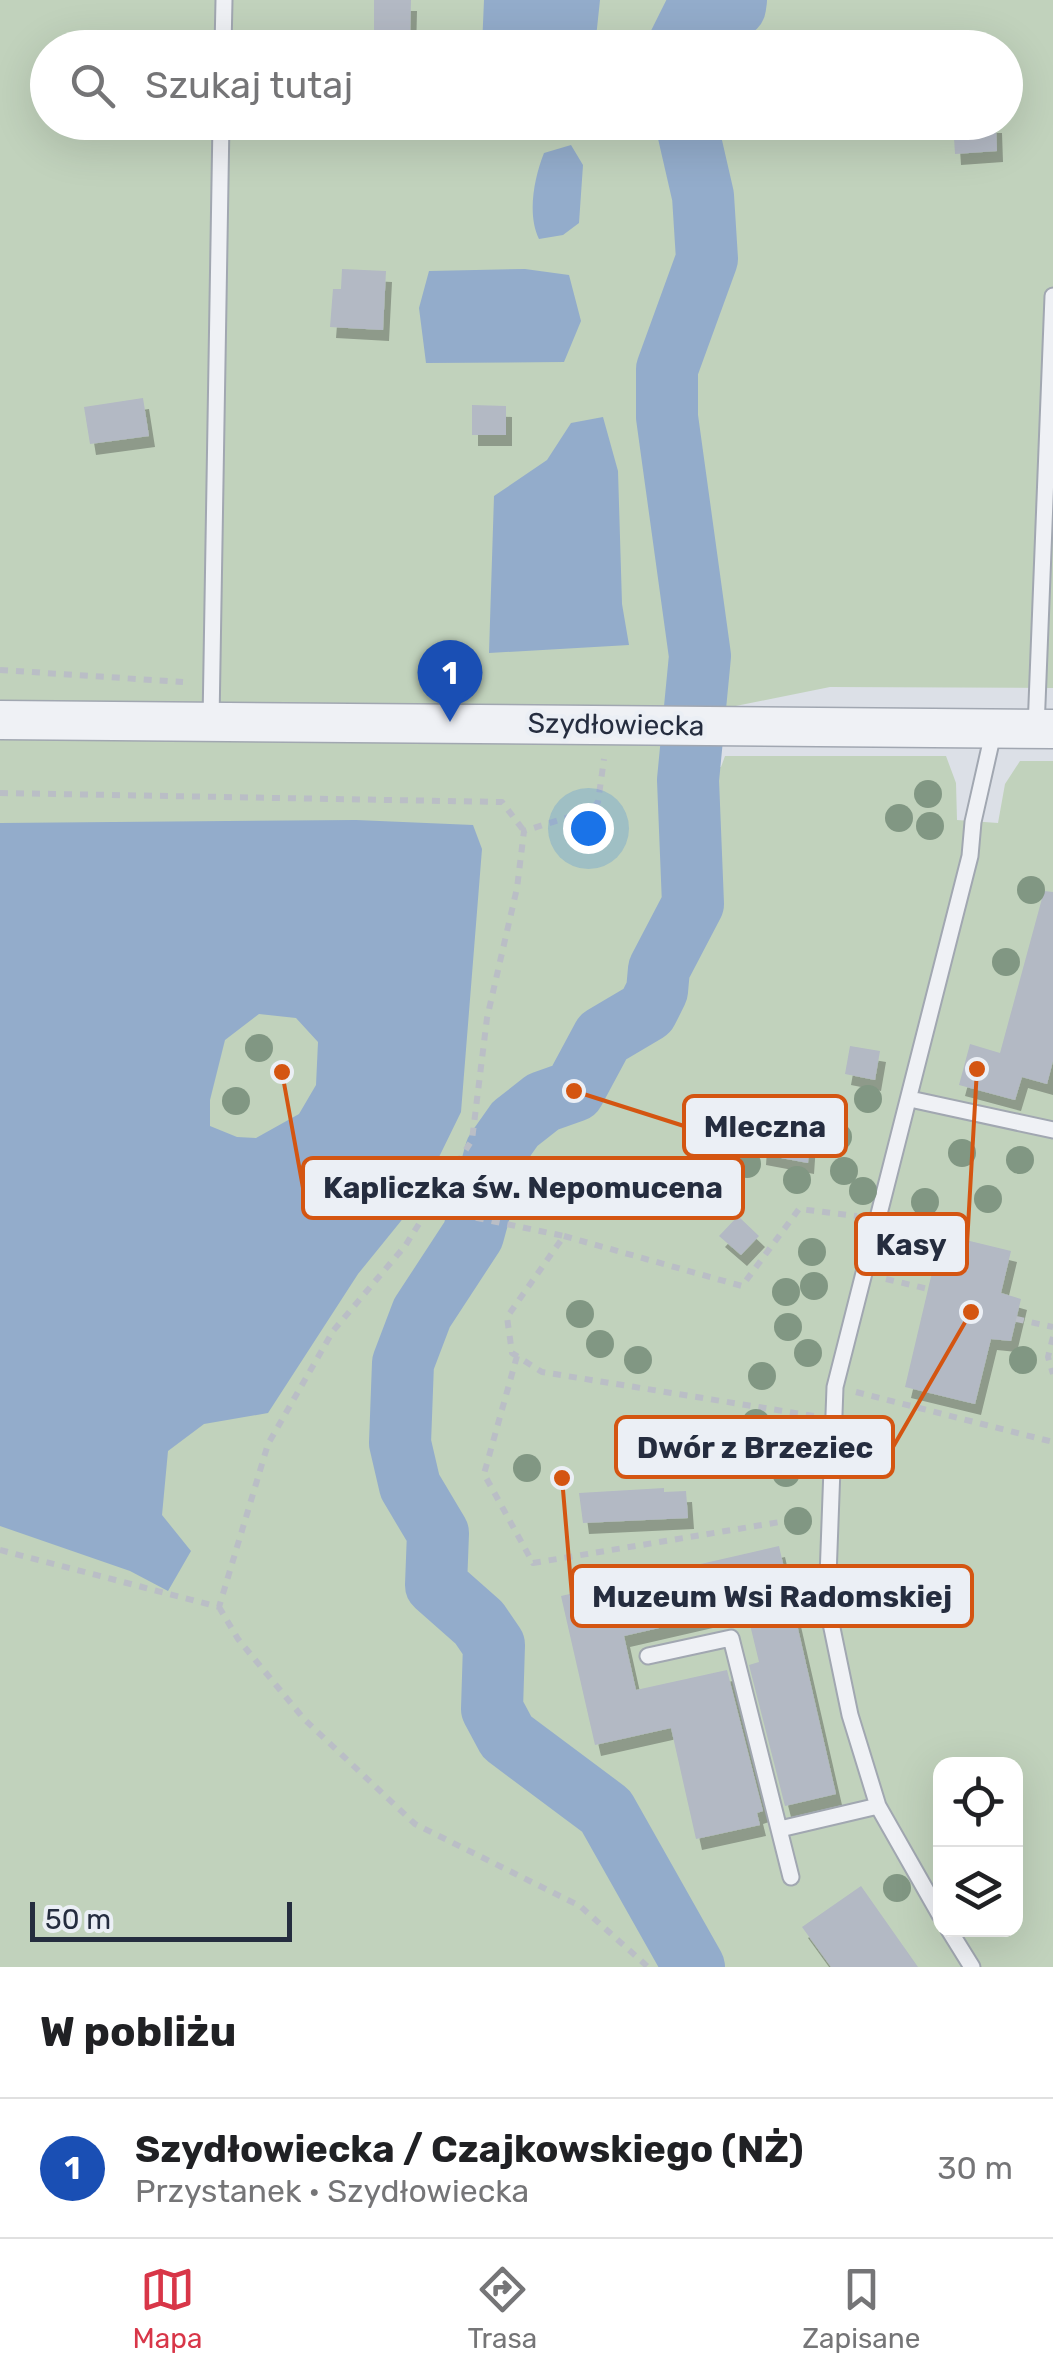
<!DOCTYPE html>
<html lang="pl">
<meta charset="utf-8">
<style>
:root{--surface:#fff;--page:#f2f2f2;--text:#202124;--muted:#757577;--line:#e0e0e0;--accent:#d83648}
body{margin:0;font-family:Rubik,sans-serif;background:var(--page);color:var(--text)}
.controls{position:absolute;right:30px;bottom:30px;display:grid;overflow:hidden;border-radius:20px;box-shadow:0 10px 40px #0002}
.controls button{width:90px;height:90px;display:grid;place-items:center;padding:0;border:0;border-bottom:2px solid var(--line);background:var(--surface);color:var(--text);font:50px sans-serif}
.scale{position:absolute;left:30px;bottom:25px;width:262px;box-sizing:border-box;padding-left:10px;border:5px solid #252d3f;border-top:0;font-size:28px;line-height:35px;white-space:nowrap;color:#252d3f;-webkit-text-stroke:8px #ebeff5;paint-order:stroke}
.you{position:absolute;left:588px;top:828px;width:35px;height:35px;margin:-25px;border:8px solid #fff;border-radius:50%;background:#1a73e8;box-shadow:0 0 0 15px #1a73e833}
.badge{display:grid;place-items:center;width:65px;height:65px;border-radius:50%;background:var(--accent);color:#fff;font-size:32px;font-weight:700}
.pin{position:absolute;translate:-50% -82px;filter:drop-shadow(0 2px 5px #0008)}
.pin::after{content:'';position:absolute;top:52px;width:35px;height:30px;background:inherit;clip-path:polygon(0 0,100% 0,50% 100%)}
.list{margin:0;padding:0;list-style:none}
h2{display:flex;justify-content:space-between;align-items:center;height:130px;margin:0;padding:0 40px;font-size:42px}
h2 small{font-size:32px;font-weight:400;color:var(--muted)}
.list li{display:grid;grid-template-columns:65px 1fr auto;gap:30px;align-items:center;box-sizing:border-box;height:140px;padding:0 40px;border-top:2px solid var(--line)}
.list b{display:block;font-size:38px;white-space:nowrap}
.list p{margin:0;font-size:32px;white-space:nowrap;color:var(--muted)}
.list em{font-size:32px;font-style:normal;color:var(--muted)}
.icon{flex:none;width:55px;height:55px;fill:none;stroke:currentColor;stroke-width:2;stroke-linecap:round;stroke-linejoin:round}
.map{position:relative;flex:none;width:1053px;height:1967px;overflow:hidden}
.search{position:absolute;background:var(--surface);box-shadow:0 10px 40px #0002;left:30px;right:30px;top:30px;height:110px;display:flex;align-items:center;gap:25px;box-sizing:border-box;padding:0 35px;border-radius:55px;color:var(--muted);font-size:38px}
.sheet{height:270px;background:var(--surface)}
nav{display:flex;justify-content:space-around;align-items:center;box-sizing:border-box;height:140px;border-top:2px solid var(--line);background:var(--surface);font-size:28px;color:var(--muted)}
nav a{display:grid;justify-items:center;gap:5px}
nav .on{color:var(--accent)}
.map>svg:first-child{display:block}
.green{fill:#c1d2bc;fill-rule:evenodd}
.water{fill:#93accb;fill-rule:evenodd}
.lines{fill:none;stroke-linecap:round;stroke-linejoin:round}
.river{stroke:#93accb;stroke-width:62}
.building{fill:#b3b9c4;filter:url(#shadow)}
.service-casing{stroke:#a1a7b1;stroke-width:19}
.tertiary-casing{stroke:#a1a7b1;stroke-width:41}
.path{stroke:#babec6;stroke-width:6;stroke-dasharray:8 8;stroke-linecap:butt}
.service{stroke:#eff1f5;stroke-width:15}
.tertiary{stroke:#eff1f5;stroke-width:38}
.tree{fill:#819783}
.labels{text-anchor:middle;stroke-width:9;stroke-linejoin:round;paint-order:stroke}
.street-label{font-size:28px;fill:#252d3f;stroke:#ebeff5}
.leader{fill:none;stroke:#d45511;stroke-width:4}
.callout-dot{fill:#d45511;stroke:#ebeff5;stroke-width:4}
.callout{fill:#ebeff5;stroke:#d45511;stroke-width:4}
.callout-label{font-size:30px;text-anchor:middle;font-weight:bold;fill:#252d3f}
</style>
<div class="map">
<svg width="1053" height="1967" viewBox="0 0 1053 1967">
<defs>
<filter id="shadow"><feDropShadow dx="6" dy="11" stdDeviation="0" flood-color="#0004"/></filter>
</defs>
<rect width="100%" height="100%" fill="#dce0e7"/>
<path class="green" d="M0,0H1053V688L830,687L716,710L713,767H721L725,756H946L956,783L957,820L998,823L1005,784L1020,761H1053V1967H0ZM48,48H1006V122H48ZM940,1764H1016V1930H940Z"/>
<path class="water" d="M484,0H600L595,47H482Z
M571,145L583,165L579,223L563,235L539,239C527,215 534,178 544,153Z
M525,269L569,275L581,321L564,362L426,363L419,308L429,271Z
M603,417L618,471L622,604L629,645L489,653L494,496L547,460L571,423Z
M356,820L473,825L482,849L461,1112L418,1200L358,1274L268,1413L204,1424L168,1451L162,1515L191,1551L168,1591L130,1571L0,1526V823ZM259,1014L296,1018L318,1042L316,1085L299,1114L256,1138L237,1137L210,1126V1100L225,1040Z"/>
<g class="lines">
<path class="river" d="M677,48L695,12L735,7L736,0
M686,122L703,196L707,259L667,369V417L700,656L688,780L693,904L659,969L657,991L647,1011L603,1037L574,1091L543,1102L515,1124L496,1151L473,1235L422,1313L403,1363L400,1443L410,1486L438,1533L436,1585L479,1623L494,1645L492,1709L507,1737L606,1811L694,1967"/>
</g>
<path class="building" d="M374,0H411L410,41L374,39Z
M953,122H996L997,151L955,154Z
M342,269L386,271L383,330L330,327L333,289H341Z
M143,398L149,436L90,444L84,407Z
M472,405L506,406V435H472Z
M1044,891L1053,892V1061L1047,1084L1022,1077L1015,1100L959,1085L970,1044L1000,1053Z
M850,1046L880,1051L875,1080L845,1074Z
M762,1125L790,1127V1133L810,1134L808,1163L760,1154Z
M738,1216L759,1236L741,1255L719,1236Z
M941,1234L1011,1251L1001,1293L1021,1299L1011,1341L991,1339L975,1404L905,1387Z
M664,1488V1492L686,1491L688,1518L583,1523L579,1493Z
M779,1546L836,1794L785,1806L749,1665L759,1662L746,1608L624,1636L636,1690L727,1670L763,1811L757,1813L760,1825L696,1839L671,1728L595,1745L561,1596Z
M861,1886L918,1967H831L802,1927Z"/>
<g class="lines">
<g class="service-casing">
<path id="service" d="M223,48L224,0
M211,722L221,122
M1036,729L1053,296
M910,1099L1053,1130
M648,1656L731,1638L791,1877
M780,1829L878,1806
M940,1915L878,1806L850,1715L827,1604L835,1387L970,856L973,822L994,729
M949,1930L972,1967"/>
</g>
<g class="tertiary-casing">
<path id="tertiary" d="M0,720L1053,729"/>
</g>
<path class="path" d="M0,670L183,682
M0,793L502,802L524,831
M429,1208L564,1236L507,1317L512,1353L542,1372L814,1416
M564,1236L742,1286L799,1209L857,1216
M886,1279L928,1289
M1016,1319L1053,1327
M1053,1337L1048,1357L1053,1374
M517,1356L484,1474L533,1563L810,1517
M856,1392L1053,1442
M0,1550L219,1607L268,1444L333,1331L405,1246L472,1140L487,1018L517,888L524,831L591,810L598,802L604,759
M219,1607L238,1639L304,1719L415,1824L580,1906L648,1967"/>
<use href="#service" class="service"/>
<use href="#tertiary" class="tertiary"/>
</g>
<g class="tree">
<circle cx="928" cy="794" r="14"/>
<circle cx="899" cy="818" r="14"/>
<circle cx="930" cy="826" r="14"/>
<circle cx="1031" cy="890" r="14"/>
<circle cx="1006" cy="962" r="14"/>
<circle cx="259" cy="1048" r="14"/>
<circle cx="868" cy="1099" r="14"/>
<circle cx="236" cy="1101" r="14"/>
<circle cx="838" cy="1137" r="14"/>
<circle cx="962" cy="1153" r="14"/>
<circle cx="1020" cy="1160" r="14"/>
<circle cx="747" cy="1164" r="14"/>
<circle cx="844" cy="1171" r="14"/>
<circle cx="797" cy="1180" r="14"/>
<circle cx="863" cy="1191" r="14"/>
<circle cx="988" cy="1199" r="14"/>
<circle cx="925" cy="1202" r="14"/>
<circle cx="812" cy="1252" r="14"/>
<circle cx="814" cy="1286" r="14"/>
<circle cx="786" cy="1292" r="14"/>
<circle cx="580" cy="1314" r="14"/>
<circle cx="788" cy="1327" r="14"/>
<circle cx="600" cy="1344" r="14"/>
<circle cx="808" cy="1353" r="14"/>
<circle cx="638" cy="1360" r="14"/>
<circle cx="1023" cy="1360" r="14"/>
<circle cx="762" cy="1376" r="14"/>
<circle cx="756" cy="1423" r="14"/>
<circle cx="527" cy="1468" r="14"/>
<circle cx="786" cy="1473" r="14"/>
<circle cx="798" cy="1521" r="14"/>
<circle cx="897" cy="1888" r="14"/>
</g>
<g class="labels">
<g class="street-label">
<text transform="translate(616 724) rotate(1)" y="10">Szydłowiecka</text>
</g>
</g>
<path class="leader" d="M574 1091L684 1126M282 1072L303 1188M977 1069L967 1244M971 1312L893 1447M562 1478L572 1596"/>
<g class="callout-dot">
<circle cx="574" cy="1091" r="10"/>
<circle cx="282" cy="1072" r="10"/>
<circle cx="977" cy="1069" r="10"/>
<circle cx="971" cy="1312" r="10"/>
<circle cx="562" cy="1478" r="10"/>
</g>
<g class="callout">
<rect x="684" y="1096" width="162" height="60" rx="10"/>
<rect x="303" y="1158" width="440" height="60" rx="10"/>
<rect x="856" y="1214" width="111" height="60" rx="10"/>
<rect x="616" y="1417" width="277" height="60" rx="10"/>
<rect x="572" y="1566" width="400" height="60" rx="10"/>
</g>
<g class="callout-label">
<text x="765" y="1137">Mleczna</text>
<text x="523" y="1198">Kapliczka św. Nepomucena</text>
<text x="911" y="1255">Kasy</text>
<text x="755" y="1458">Dwór z Brzeziec</text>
<text x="772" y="1607">Muzeum Wsi Radomskiej</text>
</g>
</svg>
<div class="controls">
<button><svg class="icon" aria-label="locate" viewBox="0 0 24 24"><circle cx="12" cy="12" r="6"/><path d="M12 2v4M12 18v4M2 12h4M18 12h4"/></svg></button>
<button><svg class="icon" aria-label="layers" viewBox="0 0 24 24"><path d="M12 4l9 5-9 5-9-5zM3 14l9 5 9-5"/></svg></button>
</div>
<div class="scale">50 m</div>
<div class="you"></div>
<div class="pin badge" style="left:450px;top:722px;background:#1a4fb4">1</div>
<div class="search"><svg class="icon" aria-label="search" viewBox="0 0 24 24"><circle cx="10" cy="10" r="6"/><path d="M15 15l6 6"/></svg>Szukaj tutaj</div>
</div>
<section class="sheet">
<h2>W pobliżu<small></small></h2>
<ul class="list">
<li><span class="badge" style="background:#1a4fb4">1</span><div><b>Szydłowiecka / Czajkowskiego (NŻ)</b><p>Przystanek · Szydłowiecka</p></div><em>30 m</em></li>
</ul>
</section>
<nav>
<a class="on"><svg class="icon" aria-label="map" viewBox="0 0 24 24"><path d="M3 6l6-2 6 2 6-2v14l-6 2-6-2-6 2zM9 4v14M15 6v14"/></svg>Mapa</a>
<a><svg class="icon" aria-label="directions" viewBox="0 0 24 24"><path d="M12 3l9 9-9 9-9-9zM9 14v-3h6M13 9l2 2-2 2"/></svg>Trasa</a>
<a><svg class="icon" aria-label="saved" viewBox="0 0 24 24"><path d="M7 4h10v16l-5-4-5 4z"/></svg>Zapisane</a>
</nav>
